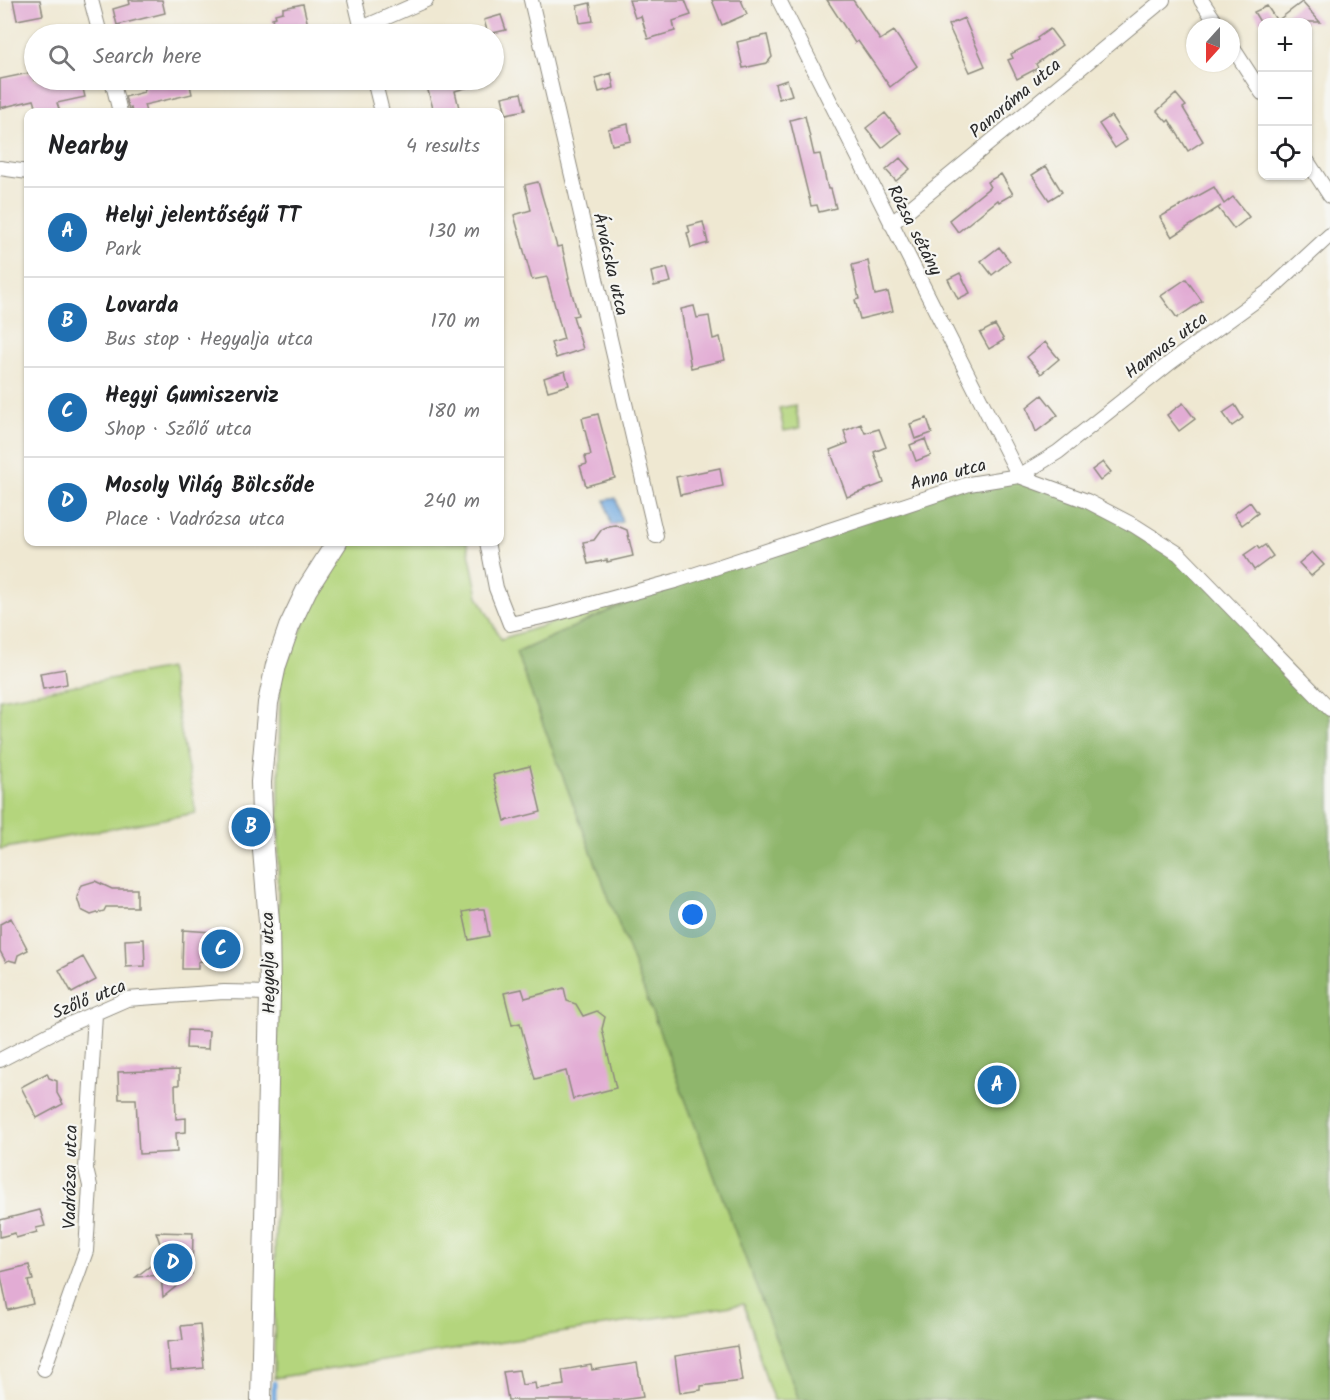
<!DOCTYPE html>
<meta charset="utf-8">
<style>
:root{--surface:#fff;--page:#f2f2f2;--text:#202124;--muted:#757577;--line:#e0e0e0;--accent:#1f6fb2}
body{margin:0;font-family:Kalam,sans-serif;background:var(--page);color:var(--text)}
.controls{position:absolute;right:18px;top:18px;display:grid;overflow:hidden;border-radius:12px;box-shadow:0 2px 4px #0004}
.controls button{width:54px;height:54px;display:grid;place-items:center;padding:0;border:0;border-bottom:2px solid var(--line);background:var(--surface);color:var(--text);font:30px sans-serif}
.compass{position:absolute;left:1186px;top:18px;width:54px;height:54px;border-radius:50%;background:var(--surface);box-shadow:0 2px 4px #0004;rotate:201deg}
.you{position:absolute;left:693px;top:915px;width:21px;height:21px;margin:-15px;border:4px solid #fff;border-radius:50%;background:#1a73e8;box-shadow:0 0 0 9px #1a73e833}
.badge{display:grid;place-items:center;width:39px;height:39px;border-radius:50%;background:var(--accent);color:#fff;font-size:20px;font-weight:700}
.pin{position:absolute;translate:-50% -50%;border:3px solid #fff;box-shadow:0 2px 6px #0006}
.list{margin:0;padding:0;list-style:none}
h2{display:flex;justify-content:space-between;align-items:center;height:78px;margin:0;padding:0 24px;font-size:26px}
h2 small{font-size:20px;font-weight:400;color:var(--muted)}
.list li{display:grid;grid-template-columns:39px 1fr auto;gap:18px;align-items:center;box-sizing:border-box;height:90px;padding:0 24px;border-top:2px solid var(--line)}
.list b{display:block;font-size:22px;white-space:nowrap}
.list p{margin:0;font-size:20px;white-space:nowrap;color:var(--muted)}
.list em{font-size:20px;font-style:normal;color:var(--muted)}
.icon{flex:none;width:33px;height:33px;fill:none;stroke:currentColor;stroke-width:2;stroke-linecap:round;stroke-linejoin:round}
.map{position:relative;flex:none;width:1330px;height:1400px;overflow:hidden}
.search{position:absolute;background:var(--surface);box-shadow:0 2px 4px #0004;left:24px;top:24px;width:480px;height:66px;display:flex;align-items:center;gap:15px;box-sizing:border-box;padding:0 21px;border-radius:33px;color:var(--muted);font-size:22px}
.panel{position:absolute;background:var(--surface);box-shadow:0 2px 4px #0004;left:24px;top:108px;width:480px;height:438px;border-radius:12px}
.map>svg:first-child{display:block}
.green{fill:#b4d57d;stroke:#708054;stroke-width:1.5}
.forest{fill:#8fb66c;stroke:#5d704c;stroke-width:1.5}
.water{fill:#70a8df;stroke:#4e6a85;stroke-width:1.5}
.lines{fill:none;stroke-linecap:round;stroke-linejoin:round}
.stream{stroke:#70a8df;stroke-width:5}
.building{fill:#e2acd4}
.street-casing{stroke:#8d8a7e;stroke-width:16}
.secondary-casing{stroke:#8d8a7e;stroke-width:22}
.street{stroke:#fff;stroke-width:14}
.secondary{stroke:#fff;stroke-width:20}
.labels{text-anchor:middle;stroke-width:4.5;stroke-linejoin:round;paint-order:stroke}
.street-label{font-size:18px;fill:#2b2b2b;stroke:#f6f6f2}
</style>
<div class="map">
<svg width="1330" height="1400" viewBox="0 0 1330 1400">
<rect width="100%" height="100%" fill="#f6f6f2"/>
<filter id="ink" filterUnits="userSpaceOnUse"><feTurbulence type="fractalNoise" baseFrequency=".0167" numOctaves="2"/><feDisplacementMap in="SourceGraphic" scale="12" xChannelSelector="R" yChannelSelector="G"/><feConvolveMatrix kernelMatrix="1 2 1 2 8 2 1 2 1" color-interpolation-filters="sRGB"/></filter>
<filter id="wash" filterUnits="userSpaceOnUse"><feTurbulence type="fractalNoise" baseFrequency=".008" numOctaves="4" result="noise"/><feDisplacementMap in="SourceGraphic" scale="24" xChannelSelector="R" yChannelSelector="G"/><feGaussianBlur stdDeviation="1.35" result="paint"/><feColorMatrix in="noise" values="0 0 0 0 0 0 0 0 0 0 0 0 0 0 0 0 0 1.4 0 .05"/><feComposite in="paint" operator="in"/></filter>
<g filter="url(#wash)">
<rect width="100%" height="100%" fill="#efe8d2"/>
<path class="green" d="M795,405L800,428L784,431L779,408Z
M973,491L1330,1400H774L769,1388L744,1304L274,1378L280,678L314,601L350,542H467L478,596L501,639Z
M169,668L196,813L0,849V699Z"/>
<path class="forest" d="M1019,476L1087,501L1179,554L1330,709V1400H799L516,653L675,581L969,484Z"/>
<path class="water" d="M616,498L622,522L611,525L605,500Z"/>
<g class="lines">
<path class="stream" d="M274,1383V1400"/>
</g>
<g id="blocks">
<path class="building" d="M13,0H40L43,15L17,20Z
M129,0H162L165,13L117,25L113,9L130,4Z
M629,0H685L691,15L673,21L675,31L648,39L641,16L635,18Z
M712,0H741L747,14L722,25Z
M827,0H853L880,40L894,31L917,66L890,87L858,41L855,43Z
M1302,2L1320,22H1260L1254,12L1267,6L1277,21Z
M590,3L593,21L580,23L577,6Z
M303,4L310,34H276L272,18L276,17L275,14L283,12V8Z
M501,15L506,30L488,34L484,20Z
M964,18L985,66L970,72L948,25Z
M1050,29L1062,45L1036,64L1038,68L1017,79L1008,60L1013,58L1011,54L1038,40L1037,38Z
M767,35L772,57L767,63L743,68L737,42Z
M34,72V80H81L85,97L57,103L60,112H38L34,100L0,108V79Z
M611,73L614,88L599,92L595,78Z
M143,80H179L180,83L189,81L192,94L144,105L146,112H132L131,108L129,109L125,97L144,92Z
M425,80H479V84L455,91L460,112H434Z
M787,80L792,95L779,99L775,84Z
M521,93L525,110L506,114L502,97Z
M1176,94L1186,106L1183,108L1203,141L1188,151L1169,120L1167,122L1157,111Z
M885,113L901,133L882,148L866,128Z
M805,116L814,155L820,154L828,189H831L836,208L819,212L817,205L811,206L790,120Z
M1111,116L1127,140L1115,148L1099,124Z
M628,124L631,141L612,145L608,129Z
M900,158L910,169L896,181L886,170Z
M1046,166L1062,192L1049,200L1032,175Z
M1001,174L1013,194L999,202L998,200L958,232L949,220L990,187L987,182Z
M538,182L557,247L562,246L569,278L568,279L578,315L573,316L583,349L556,358L551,343L564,339L547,277L532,280L514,215L531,210L525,185Z
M1214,187L1224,204L1233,197L1249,217L1234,229L1218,208L1221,206L1172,237L1160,217Z
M703,222L708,243L691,248L687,233L690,232L688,226Z
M999,247L1010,261L992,275L981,261Z
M868,261L875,295L888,292L893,311L860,319L855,300L859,299L852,265Z
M667,268L671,282L654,286L651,272Z
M960,273L970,293L958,299L948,279Z
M1186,279L1202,301L1177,318L1161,296Z
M694,306L697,318L709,316L713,339L720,337L725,360L691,368L681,309Z
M995,325L1004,340L989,349L980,333Z
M1045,342L1059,359L1041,374L1027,357Z
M565,371L569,385L548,391L544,378Z
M1042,395L1058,415L1036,432L1027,407Z
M1183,403L1195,419L1179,431L1167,415Z
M1235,405L1243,418L1232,426L1223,413Z
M598,414L615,478L586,486L580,466L587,464L585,456L591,455L582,418Z
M927,418L932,433L915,439L910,424Z
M861,424L865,433L879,429L886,447L874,452L884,483L847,497L830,450L848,443L844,431Z
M925,439L931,455L916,461L910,445Z
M1103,462L1111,472L1100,481L1092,470Z
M720,468L723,486L680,495L676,477Z
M1250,502L1258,513L1242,525L1234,514Z
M615,525L627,530L633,556L607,562V560L588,564L583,542L594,540L602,529L609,526Z
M1265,545L1273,556L1254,570L1244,555L1257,546L1259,549Z
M1312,552L1324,565L1311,576L1299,563Z
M65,669L67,684L43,689L40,673Z
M530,766L541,812L505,821L493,775Z
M95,881L112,889H137V907H106L104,911L91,915L81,910L77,897L82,885Z
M478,909H484L489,936L469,940L463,912Z
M11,918L28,950L18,955L16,962L9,960L6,962L0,951V924Z
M183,930L226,933V961H201L198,962V969H182Z
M144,939L145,966L126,967L125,940Z
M83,957L96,980L72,993L59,970Z
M564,988L567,1001L576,1004L583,1016L597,1011L605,1017L602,1029L616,1088L573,1099L566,1071L535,1079L520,1023L512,1025L504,993L522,989L525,998Z
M187,1030L209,1031L208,1049L186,1048Z
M179,1070V1085H175L176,1119L186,1118V1132L176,1133L177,1152L139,1154L136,1099H119L118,1072Z
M47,1073L49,1078L57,1081V1093L63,1104L37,1118L21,1087Z
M40,1210L45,1226L36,1228L37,1232L16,1238L15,1233L0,1237V1220Z
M156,1232L193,1233L192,1274L163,1297L161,1275L136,1277L164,1255Z
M29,1265L33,1280L28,1281L33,1304L8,1310L0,1272Z
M200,1324L204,1368L170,1371L167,1342L183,1340L181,1326Z
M737,1346L742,1381L701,1386V1390L680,1393L675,1356Z
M637,1363L643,1397L621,1400H508L503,1372L519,1370L522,1385L535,1383L536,1389L564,1385L562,1370L591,1365L592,1370Z"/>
</g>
</g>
<g filter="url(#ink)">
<use href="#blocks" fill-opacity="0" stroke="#8d8a7e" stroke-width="1.5"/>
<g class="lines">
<g class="street-casing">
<path id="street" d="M91,0L100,34
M355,0L363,34
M531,0L656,536
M779,0L1019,476L1058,452L1171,362L1269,291L1330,235
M1201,0L1219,27
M362,28L426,0
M1231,45L1262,93
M112,80L120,112
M374,80L382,112
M1308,162L1330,196
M0,168L28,172
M891,224L1163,0
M487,542L496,588L510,624L551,615L675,581L969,484L1019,476L1087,501L1135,526L1179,554L1330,709
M0,1060L61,1028L127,999L224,992L270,993
M44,1369L86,1251L90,1186L86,1169L95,1014"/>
</g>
<g class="secondary-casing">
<path id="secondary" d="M261,1400L270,993L269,922L263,850L261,782L268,703L276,665L289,627L307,589L337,542"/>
</g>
<use href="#street" class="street"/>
<use href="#secondary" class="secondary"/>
</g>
</g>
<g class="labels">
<g class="street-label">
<text transform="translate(1015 98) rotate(-40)" y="6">Panoráma utca</text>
<text transform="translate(915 230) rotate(63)" y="6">Rózsa sétány</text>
<text transform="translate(611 264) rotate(77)" y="6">Árvácska utca</text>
<text transform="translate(1166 345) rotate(-37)" y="6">Hamvas utca</text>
<text transform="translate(948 474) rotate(-15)" y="6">Anna utca</text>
<text transform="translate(268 963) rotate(-91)" y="6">Hegyalja utca</text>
<text transform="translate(89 999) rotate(-22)" y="6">Szőlő utca</text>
<text transform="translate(70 1177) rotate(-89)" y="6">Vadrózsa utca</text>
</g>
</g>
</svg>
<div class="controls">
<button>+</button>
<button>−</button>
<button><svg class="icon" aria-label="locate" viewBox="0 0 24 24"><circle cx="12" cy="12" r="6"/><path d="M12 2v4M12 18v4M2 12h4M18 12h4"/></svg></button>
</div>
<svg class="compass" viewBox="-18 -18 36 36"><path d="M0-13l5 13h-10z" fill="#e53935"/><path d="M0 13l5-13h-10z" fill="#757577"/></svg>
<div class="you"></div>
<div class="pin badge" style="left:997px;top:1085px">A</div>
<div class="pin badge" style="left:251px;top:827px">B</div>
<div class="pin badge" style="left:221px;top:949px">C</div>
<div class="pin badge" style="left:173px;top:1263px">D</div>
<div class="search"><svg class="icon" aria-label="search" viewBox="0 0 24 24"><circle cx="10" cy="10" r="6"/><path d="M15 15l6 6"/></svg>Search here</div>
<section class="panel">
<h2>Nearby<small>4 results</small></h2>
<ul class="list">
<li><span class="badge">A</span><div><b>Helyi jelentőségű TT</b><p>Park</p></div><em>130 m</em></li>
<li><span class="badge">B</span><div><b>Lovarda</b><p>Bus stop · Hegyalja utca</p></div><em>170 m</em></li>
<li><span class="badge">C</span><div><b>Hegyi Gumiszerviz</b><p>Shop · Szőlő utca</p></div><em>180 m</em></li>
<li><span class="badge">D</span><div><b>Mosoly Világ Bölcsőde</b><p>Place · Vadrózsa utca</p></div><em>240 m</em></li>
</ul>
</section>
</div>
